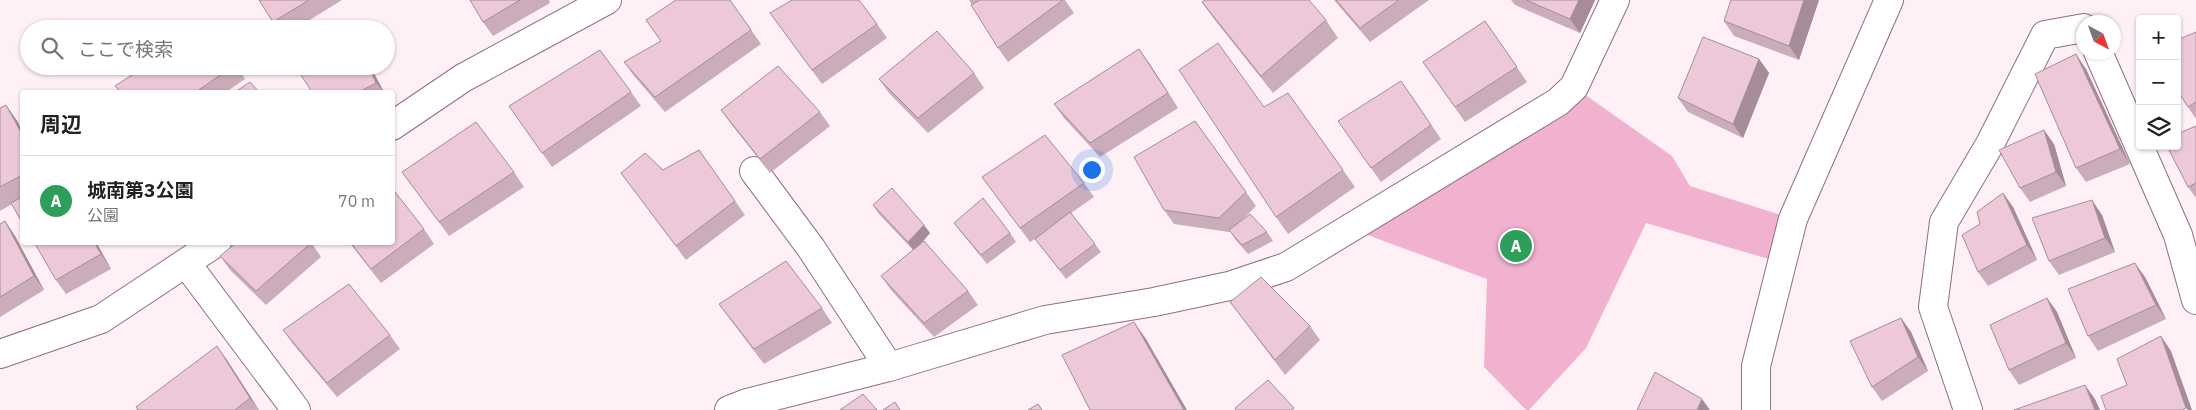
<!DOCTYPE html>
<html lang="ja">
<meta charset="utf-8">
<style>
:root{--surface:#fff;--page:#f6f6f6;--text:#222;--muted:#767676;--line:#e0e0e0;--accent:#1a73e8}
body{margin:0;font-family:"IBM Plex Sans","Noto Sans JP",sans-serif;background:var(--page);color:var(--text)}
.controls{position:absolute;right:15px;top:15px;display:grid;overflow:hidden;border-radius:5px;box-shadow:0 1px 4px #0004}
.controls button{width:45px;height:45px;display:grid;place-items:center;padding:0;border:0;border-bottom:1px solid var(--line);background:var(--surface);color:var(--text);font:25px sans-serif}
.compass{position:absolute;left:2076px;top:15px;width:45px;height:45px;border-radius:50%;background:var(--surface);box-shadow:0 1px 4px #0004;rotate:139deg}
.you{position:absolute;left:1091px;top:169px;width:18px;height:18px;margin:-12px;border:4px solid #fff;border-radius:50%;background:#1a73e8;box-shadow:0 0 0 8px #1a73e833}
.badge{display:grid;place-items:center;width:32px;height:32px;border-radius:50%;background:var(--accent);color:#fff;font-size:16px;font-weight:700}
.pin{position:absolute;translate:-50% -50%;border:2px solid #fff;box-shadow:0 1px 5px #0006}
.list{margin:0;padding:0;list-style:none}
h2{display:flex;justify-content:space-between;align-items:center;height:65px;margin:0;padding:0 20px;font-size:21px}
h2 small{font-size:16px;font-weight:400;color:var(--muted)}
.list li{display:grid;grid-template-columns:32px 1fr auto;gap:15px;align-items:center;box-sizing:border-box;height:90px;padding:0 20px;border-top:1px solid var(--line)}
.list b{display:block;font-size:19px;white-space:nowrap}
.list p{margin:0;font-size:16px;white-space:nowrap;color:var(--muted)}
.list em{font-size:16px;font-style:normal;color:var(--muted)}
.icon{flex:none;width:28px;height:28px;fill:none;stroke:currentColor;stroke-width:2;stroke-linecap:round;stroke-linejoin:round}
.map{position:relative;flex:none;width:2196px;height:410px;overflow:hidden}
.search{position:absolute;background:var(--surface);box-shadow:0 1px 4px #0004;left:20px;top:20px;width:375px;height:55px;display:flex;align-items:center;gap:12px;box-sizing:border-box;padding:0 18px;border-radius:28px;color:var(--muted);font-size:19px}
.panel{position:absolute;background:var(--surface);box-shadow:0 1px 4px #0004;left:20px;top:90px;width:375px;height:155px;border-radius:5px}
.map>svg:first-child{display:block}
.green{fill:#f1b2d0}
.lines{fill:none;stroke-linecap:round;stroke-linejoin:round}
.minor-casing{stroke:#8f6f7e;stroke-width:30}
.minor{stroke:#fff;stroke-width:28}
.wall{fill:#cbacbb}
.shaded-wall{fill:#a58c98}
.building{fill:#ecc8d9;stroke:#a58c98}
</style>
<div class="map">
<svg width="2196" height="410" viewBox="0 0 2196 410">
<rect width="100%" height="100%" fill="#fff0f6"/>
<path class="green" d="M1574,87L1672,156L1690,186L1793,219L1782,263L1646,223L1586,348L1529,410H1526L1484,367L1487,279L1351,229Z"/>
<g class="lines">
<g class="minor-casing">
<path id="minor" d="M2098,52L2178,235L2196,300
M392,126L463,78L607,0
M186,263L296,410
M0,354L101,319L217,242
M889,367L1045,320L1154,302L1229,286L1286,267L1558,102L1574,87L1615,0
M729,410L747,403L889,367L811,248L754,171
M1756,410V366L1793,219L1889,0
M1968,410L1933,307L1944,222L1990,144L2045,35L2084,28"/>
</g>
<use href="#minor" class="minor"/>
</g>
<path class="wall" d="M259,0H342L295,29H277Z
M470,0H549L550,3L493,36L483,22Z
M730,0L761,44L665,112L634,76L624,62L661,41L646,20Z
M969,0H1065L1074,13L1008,62L998,48Z
M1334,0H1429L1370,42Z
M1511,0H1595L1580,33L1515,5Z
M1819,0L1799,60L1734,36L1724,21Z
M1202,2L1326,20L1338,38L1273,93L1214,19Z
M770,13L877,24L887,38L822,84Z
M1485,21L1527,82L1465,122L1423,62Z
M2196,32V119L2188,107Z
M1759,59L1769,73L1743,138L1688,112L1678,98Z
M1149,63L1178,108L1100,157L1064,118L1054,104Z
M146,66H237L245,79L226,92H120L115,86Z
M370,66L384,92H312Z
M2086,69L2130,164L2086,182L2076,168Z
M974,73L984,88L928,133L889,93L879,79Z
M631,92L641,106L552,167L509,106Z
M1411,95L1441,139L1381,182L1338,121Z
M6,105L22,131V222L12,204L0,211V108Z
M1264,107L1343,170L1355,187L1288,234L1276,217Z
M721,110L820,112L830,126L770,173L731,124Z
M1195,121L1256,206L1241,221L1267,232L1273,241L1248,254L1235,239L1230,231L1229,232L1174,224L1164,210Z
M2196,126V198L2188,187Z
M2054,144L2066,186L2030,202L2020,188Z
M699,150L745,215L686,260L621,173L663,170Z
M402,172H514L524,187L449,236Z
M982,177L1084,183L1094,197L1071,213L1101,252L1066,279L1035,239L1030,242Z
M2003,193L2013,207L2037,260L1988,286L1978,272L1980,224Z
M873,205L930,233L921,244L968,291L978,305L934,337L891,290L881,276L913,250L879,214Z
M2102,215L2115,252L2059,275L2049,261Z
M5,221L15,236L44,290L0,317V224Z
M954,223L1010,233L1016,242L987,264L960,231Z
M424,229L434,244L381,283L349,242H392Z
M96,242L111,269L66,294L56,280Z
M311,242L321,257L266,305L230,270L220,256Z
M2145,277L2166,319L2098,351L2088,336Z
M2047,298L2057,312L2076,358L2019,385L2009,370Z
M1230,302L1310,326L1320,340L1285,375Z
M719,304L822,308L832,323L764,364L729,318Z
M1901,318L1911,332L1928,371L1882,401L1872,387Z
M283,330L390,335L400,349L337,397L293,344Z
M227,360L259,410H138Z"/>
<path class="shaded-wall" d="M1579,0H1595L1580,33L1570,19Z
M1804,0H1819L1799,60L1789,46Z
M1139,49L1149,63L1178,108L1168,93Z
M2076,54L2086,69L2130,164L2120,149Z
M1759,59L1769,73L1743,138L1733,124Z
M368,66H370L384,92L376,83Z
M6,105L18,122L22,131V134Z
M2044,130L2054,144L2066,186L2056,172Z
M2003,193L2013,207L2037,260L2027,245Z
M2092,200L2102,215L2115,252L2105,238Z
M5,221L15,236L44,290L34,276Z
M924,225L930,233L914,251L908,242Z
M94,242H96L111,269L101,254Z
M2135,263L2145,277L2166,319L2156,305Z
M2047,298L2057,312L2076,358L2066,343Z
M1901,318L1911,332L1928,371L1918,357Z
M1134,322L1146,339L1187,410H1184Z
M2161,336L2171,351L2192,410H2188L2186,408Z
M217,346L227,360L259,410L250,398Z
M2085,385L2095,399L2100,410H2095Z
M1702,399L1710,410H1697Z"/>
<path class="building" d="M259,0H309L273,22Z
M470,0H520L483,22Z
M676,0H730L751,30L655,97L624,62L661,41L646,20Z
M792,0H859L877,24L812,70L770,13Z
M980,0H1063L998,48L971,5Z
M1205,0H1309L1326,20L1261,76L1202,2Z
M1336,0H1399L1360,28Z
M1526,0H1579L1570,19Z
M1731,0H1804L1789,46L1724,21Z
M1485,21L1517,67L1455,107L1423,62Z
M937,31L974,73L918,118L879,79Z
M2196,32V102L2188,107L2177,90V40Z
M1703,37L1759,59L1733,124L1678,98Z
M1218,43L1264,107L1288,93L1343,170L1276,217L1179,70Z
M1139,49L1168,93L1090,143L1054,104Z
M600,50L631,92L542,153L509,106Z
M2076,54L2120,149L2076,168L2035,74Z
M146,66H233L196,92H121L115,86Z
M295,66H368L376,83L359,92H312Z
M778,66L820,112L760,159L721,110Z
M1401,81L1431,125L1371,168L1338,121Z
M250,82L259,92H235Z
M6,105L22,134V175L0,187V108Z
M1195,121L1246,192L1219,218L1164,210L1134,157Z
M476,122L514,172L439,222L402,172Z
M2196,126V183L2188,187L2167,146H2177V134Z
M2044,130L2056,172L2020,188L1999,150Z
M1045,135L1084,183L1020,228L982,177Z
M699,150L735,201L676,246L621,173L645,153L663,170Z
M392,188L424,229L371,269L350,242H392Z
M892,188L924,225L908,242L873,205Z
M2003,193L2027,245L1978,272L1962,235L1980,224L1977,212Z
M22,197V222L11,203Z
M983,198L1010,233L981,255L954,223Z
M2092,200L2105,238L2049,261L2032,218Z
M1070,212L1095,244L1060,270L1035,239Z
M1250,214L1267,232L1242,245L1229,230Z
M5,221L34,276L0,297V224Z
M924,241L968,291L924,323L881,276Z
M34,242H94L101,254L56,280Z
M237,242H311V243L256,291L220,256Z
M786,261L822,308L754,349L719,304Z
M2135,263L2156,305L2088,336L2068,289Z
M1261,277L1310,326L1275,360L1230,302Z
M349,284L390,335L327,383L283,330Z
M2047,298L2066,343L2009,370L1990,325Z
M1901,318L1918,357L1872,387L1850,341Z
M1134,322L1184,410H1090L1062,355Z
M2161,336L2186,408L2183,410H2106L2101,396L2127,385L2117,359Z
M217,346L250,398L235,410H138L136,407Z
M1655,372L1702,399L1697,410H1637Z
M1268,380L1294,408L1292,410H1236L1235,408Z
M2085,385L2095,410H2014Z
M863,394L877,410H840Z
M895,402L900,410H883Z
M1038,404L1042,410H1028Z"/>
</svg>
<div class="controls">
<button>+</button>
<button>−</button>
<button><svg class="icon" aria-label="layers" viewBox="0 0 24 24"><path d="M12 4l9 5-9 5-9-5zM3 14l9 5 9-5"/></svg></button>
</div>
<svg class="compass" viewBox="-18 -18 36 36"><path d="M0-13l5 13h-10z" fill="#e53935"/><path d="M0 13l5-13h-10z" fill="#767676"/></svg>
<div class="you"></div>
<div class="pin badge" style="left:1516px;top:246px;background:#2e9e5b">A</div>
<div class="search"><svg class="icon" aria-label="search" viewBox="0 0 24 24"><circle cx="10" cy="10" r="6"/><path d="M15 15l6 6"/></svg>ここで検索</div>
<section class="panel">
<h2>周辺<small></small></h2>
<ul class="list">
<li><span class="badge" style="background:#2e9e5b">A</span><div><b>城南第3公園</b><p>公園</p></div><em>70 m</em></li>
</ul>
</section>
</div>
